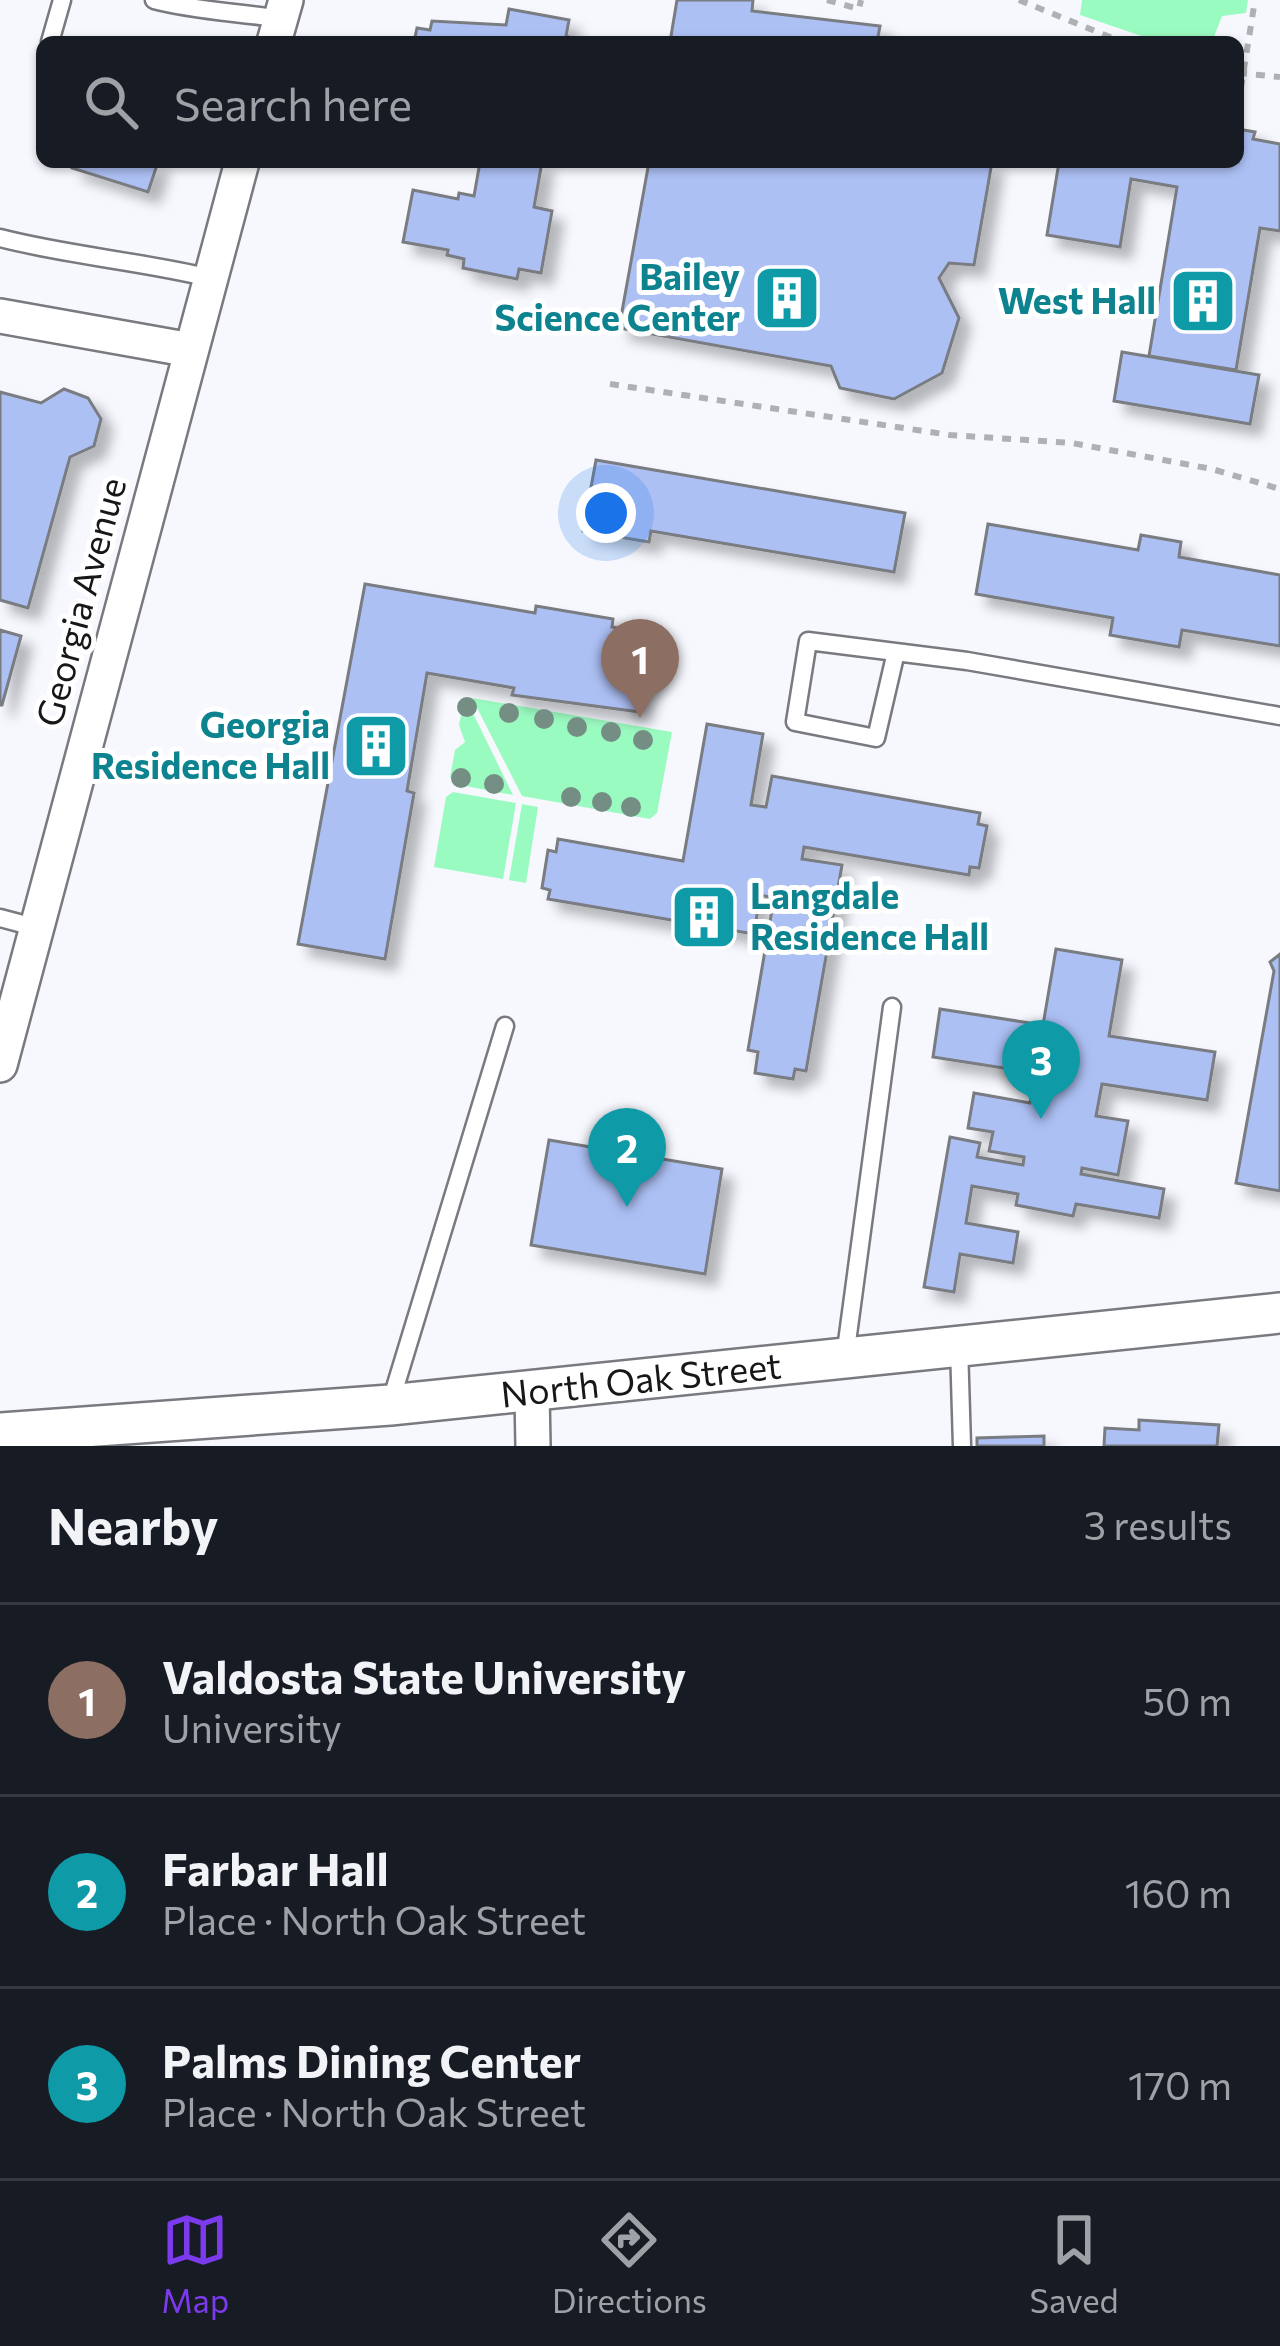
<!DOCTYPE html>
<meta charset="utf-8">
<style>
:root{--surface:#171b24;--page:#242831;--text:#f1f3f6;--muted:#9ea1a6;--line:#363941;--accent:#7c3aed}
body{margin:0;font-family:Commissioner,sans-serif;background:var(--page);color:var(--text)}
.you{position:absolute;left:606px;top:513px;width:42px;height:42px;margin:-30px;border:9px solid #fff;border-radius:50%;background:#1a73e8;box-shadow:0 0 0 18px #1a73e833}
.badge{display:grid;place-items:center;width:78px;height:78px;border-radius:50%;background:var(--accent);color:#fff;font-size:39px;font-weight:700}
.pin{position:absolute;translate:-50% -99px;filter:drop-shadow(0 3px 6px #0008)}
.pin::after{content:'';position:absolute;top:63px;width:42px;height:36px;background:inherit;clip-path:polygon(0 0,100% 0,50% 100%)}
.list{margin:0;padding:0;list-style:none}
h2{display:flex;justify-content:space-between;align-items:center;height:156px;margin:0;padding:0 48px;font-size:51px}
h2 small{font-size:39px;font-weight:400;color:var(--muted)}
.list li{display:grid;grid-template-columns:78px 1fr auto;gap:36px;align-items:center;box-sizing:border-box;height:192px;padding:0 48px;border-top:3px solid var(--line)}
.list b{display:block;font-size:45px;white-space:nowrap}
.list p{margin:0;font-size:39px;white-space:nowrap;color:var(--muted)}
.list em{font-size:39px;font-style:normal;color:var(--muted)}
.icon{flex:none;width:66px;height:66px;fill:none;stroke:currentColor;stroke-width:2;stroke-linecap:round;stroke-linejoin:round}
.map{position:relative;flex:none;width:1280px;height:1446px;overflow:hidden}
.search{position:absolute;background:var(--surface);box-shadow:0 3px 9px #0004;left:36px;right:36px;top:36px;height:132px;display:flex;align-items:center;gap:30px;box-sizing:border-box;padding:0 42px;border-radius:18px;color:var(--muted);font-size:45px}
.sheet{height:732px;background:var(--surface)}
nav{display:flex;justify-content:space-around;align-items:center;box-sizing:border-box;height:168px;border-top:3px solid var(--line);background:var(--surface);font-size:33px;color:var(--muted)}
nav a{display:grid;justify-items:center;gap:6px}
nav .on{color:var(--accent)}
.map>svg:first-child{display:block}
.green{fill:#9afbc0}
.building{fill:#adc0f4;stroke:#797b80;stroke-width:3;filter:url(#shadow)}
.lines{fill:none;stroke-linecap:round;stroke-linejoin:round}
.service-casing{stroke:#787a7f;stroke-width:21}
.minor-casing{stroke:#787a7f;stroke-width:38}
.tertiary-casing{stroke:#787a7f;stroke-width:44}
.path{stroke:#aeb0b4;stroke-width:6;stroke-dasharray:9 9;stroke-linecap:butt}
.service{stroke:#fff;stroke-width:16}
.minor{stroke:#fff;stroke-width:33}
.tertiary{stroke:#fff;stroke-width:39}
.tree{fill:#758e84}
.labels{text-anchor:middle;stroke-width:10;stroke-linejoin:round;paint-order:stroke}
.culture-label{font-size:36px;font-weight:bold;fill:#0d838f;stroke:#fff;text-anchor:end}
.street-label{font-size:36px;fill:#161719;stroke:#fff}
</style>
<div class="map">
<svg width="1280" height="1446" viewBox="0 0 1280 1446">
<defs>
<filter id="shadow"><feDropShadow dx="11" dy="11" stdDeviation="6" flood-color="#0004"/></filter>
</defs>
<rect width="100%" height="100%" fill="#f6f8fe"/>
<path class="green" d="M1082,0H1248L1246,13L1222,16L1212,42H1159L1080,15Z
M465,697L513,795L455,784L450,777L455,750L465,742L459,725Z
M472,698L672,732L657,813L650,819L522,796Z
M453,792L516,803L503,879L434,867L446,797Z
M522,804L538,807L526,883L509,880Z"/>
<path class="building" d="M677,0H753L752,11L880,26L877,42H670Z
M509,9L569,20L566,36L581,42H414L417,28L430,30L432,21L506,25Z
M1238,129L1255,132L1253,139L1280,144V231L1260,228L1236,370L1149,356L1177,187L1131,179L1120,247L1047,235L1059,162H1238Z
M73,162H158L148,192L72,168Z
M480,162H542L534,207L552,211L541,273L519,269L517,279L463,268L464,259L447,255L448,250L403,242L413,190L458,199L459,193L474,196Z
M649,162H992L974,265L949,263L939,278L959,318L942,373L894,399L840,388L831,366L619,328Z
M1122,352L1259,375L1250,424L1114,401Z
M64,389L88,398L101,419L94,446L70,457L28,608L0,600V392L41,403Z
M596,460L905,513L894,572L651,531L649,542L583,531Z
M988,524L1138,550L1141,535L1181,542L1179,557L1280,575V646L1182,630L1179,647L1110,635L1113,618L976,594Z
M365,584L535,613L536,606L613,619L612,627L654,634L651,654H656L640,712L512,695L514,688L427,673L407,791L414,793L385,959L298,944Z
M0,630L21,636L2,705H0Z
M707,724L763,734L751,805L766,807L772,776L980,813L978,824L987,826L979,868L970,867L969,875L804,847L802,859L842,865L806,1071L795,1069L793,1079L755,1073L758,1052L748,1050L774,898L760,895L754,934L548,899L550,890L542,888L548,850L556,852L558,839L683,861Z
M1056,949L1122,960L1109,1036L1215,1052L1207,1100L1102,1084L1096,1116L1128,1121L1118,1175L1082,1168L1081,1174L1164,1189L1159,1218L1076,1204L1073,1216L1016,1205L1018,1194L972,1186L966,1223L1018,1232L1013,1263L960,1254L954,1292L924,1287L950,1137L980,1143L977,1157L1023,1165L1024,1157L989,1151L993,1132L968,1128L974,1093L1030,1103L1036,1073L933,1057L940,1009L1043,1025Z
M1280,954V1191L1236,1183L1274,971L1270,962Z
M549,1140L722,1169L705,1274L531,1245Z
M1139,1420L1219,1425L1217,1446H1104L1105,1428L1139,1430Z
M1044,1436V1446H977V1438Z"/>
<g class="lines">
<g class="service-casing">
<path id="service" d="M154,0C196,11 237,12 281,19
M50,42L62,0
M0,238C70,256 140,261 210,278
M896,652L876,738L795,722L808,641L967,661L1280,716
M0,918L34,927
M959,1346L962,1446
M845,1357L892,1007
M390,1404L505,1026"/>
</g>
<g class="minor-casing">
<path id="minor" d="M274,42L286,0
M0,316L191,350
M0,1065L242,162
M532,1392L533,1446"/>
</g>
<g class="tertiary-casing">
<path id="tertiary" d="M0,1433L390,1405L1280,1313"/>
</g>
<path class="path" d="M827,0L859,9L861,0
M1019,0L1122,42
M1238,73L1280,77
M1238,106L1255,0
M610,384L950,435L1072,443L1212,469L1280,489"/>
<use href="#service" class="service"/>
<use href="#minor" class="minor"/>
<use href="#tertiary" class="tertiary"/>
</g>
<g class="tree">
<circle cx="467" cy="707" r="10"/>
<circle cx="509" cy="713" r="10"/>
<circle cx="544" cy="719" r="10"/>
<circle cx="577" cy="727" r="10"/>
<circle cx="611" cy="732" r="10"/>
<circle cx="643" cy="740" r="10"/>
<circle cx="461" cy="778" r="10"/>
<circle cx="494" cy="784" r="10"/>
<circle cx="571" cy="797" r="10"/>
<circle cx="602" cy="802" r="10"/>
<circle cx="631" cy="807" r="10"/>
</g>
<defs>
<g id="building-square" transform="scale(3.45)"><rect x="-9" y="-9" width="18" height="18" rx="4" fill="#0f9aa8" stroke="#fff"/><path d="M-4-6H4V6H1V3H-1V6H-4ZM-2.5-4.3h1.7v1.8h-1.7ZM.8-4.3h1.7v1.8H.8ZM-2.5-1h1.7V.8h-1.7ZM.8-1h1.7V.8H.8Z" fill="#fff"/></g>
</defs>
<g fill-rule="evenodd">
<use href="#building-square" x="787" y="298"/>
<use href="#building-square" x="1203" y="301"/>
<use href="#building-square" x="376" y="746"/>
<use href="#building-square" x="704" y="917"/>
</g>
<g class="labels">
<g class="culture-label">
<text x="740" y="290">Bailey<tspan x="740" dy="41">Science Center</tspan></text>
<text x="1156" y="314">West Hall</text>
<text x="330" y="738">Georgia<tspan x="330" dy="41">Residence Hall</tspan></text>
<text x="750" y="909" text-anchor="start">Langdale<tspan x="750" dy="41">Residence Hall</tspan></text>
</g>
<g class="street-label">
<text transform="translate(81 602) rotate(-75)" y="13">Georgia Avenue</text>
<text transform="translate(641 1380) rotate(-6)" y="13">North Oak Street</text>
</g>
</g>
</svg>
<div class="you"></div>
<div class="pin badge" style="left:640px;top:718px;background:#8d6e63">1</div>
<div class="pin badge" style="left:627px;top:1207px;background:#0f9aa8">2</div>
<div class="pin badge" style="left:1041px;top:1119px;background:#0f9aa8">3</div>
<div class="search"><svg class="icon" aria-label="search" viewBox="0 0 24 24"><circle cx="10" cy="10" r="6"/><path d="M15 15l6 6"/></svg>Search here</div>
</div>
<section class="sheet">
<h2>Nearby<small>3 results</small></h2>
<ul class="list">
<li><span class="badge" style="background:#8d6e63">1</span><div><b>Valdosta State University</b><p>University</p></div><em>50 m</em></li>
<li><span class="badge" style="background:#0f9aa8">2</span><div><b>Farbar Hall</b><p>Place · North Oak Street</p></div><em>160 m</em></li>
<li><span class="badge" style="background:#0f9aa8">3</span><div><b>Palms Dining Center</b><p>Place · North Oak Street</p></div><em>170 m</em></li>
</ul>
</section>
<nav>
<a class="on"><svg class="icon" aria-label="map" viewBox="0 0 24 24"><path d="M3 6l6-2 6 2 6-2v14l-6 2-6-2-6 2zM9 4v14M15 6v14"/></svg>Map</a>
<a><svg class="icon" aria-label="directions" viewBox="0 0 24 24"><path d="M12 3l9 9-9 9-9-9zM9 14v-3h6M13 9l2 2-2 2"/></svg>Directions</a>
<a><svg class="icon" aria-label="saved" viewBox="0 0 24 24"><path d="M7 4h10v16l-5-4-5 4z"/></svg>Saved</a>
</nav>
